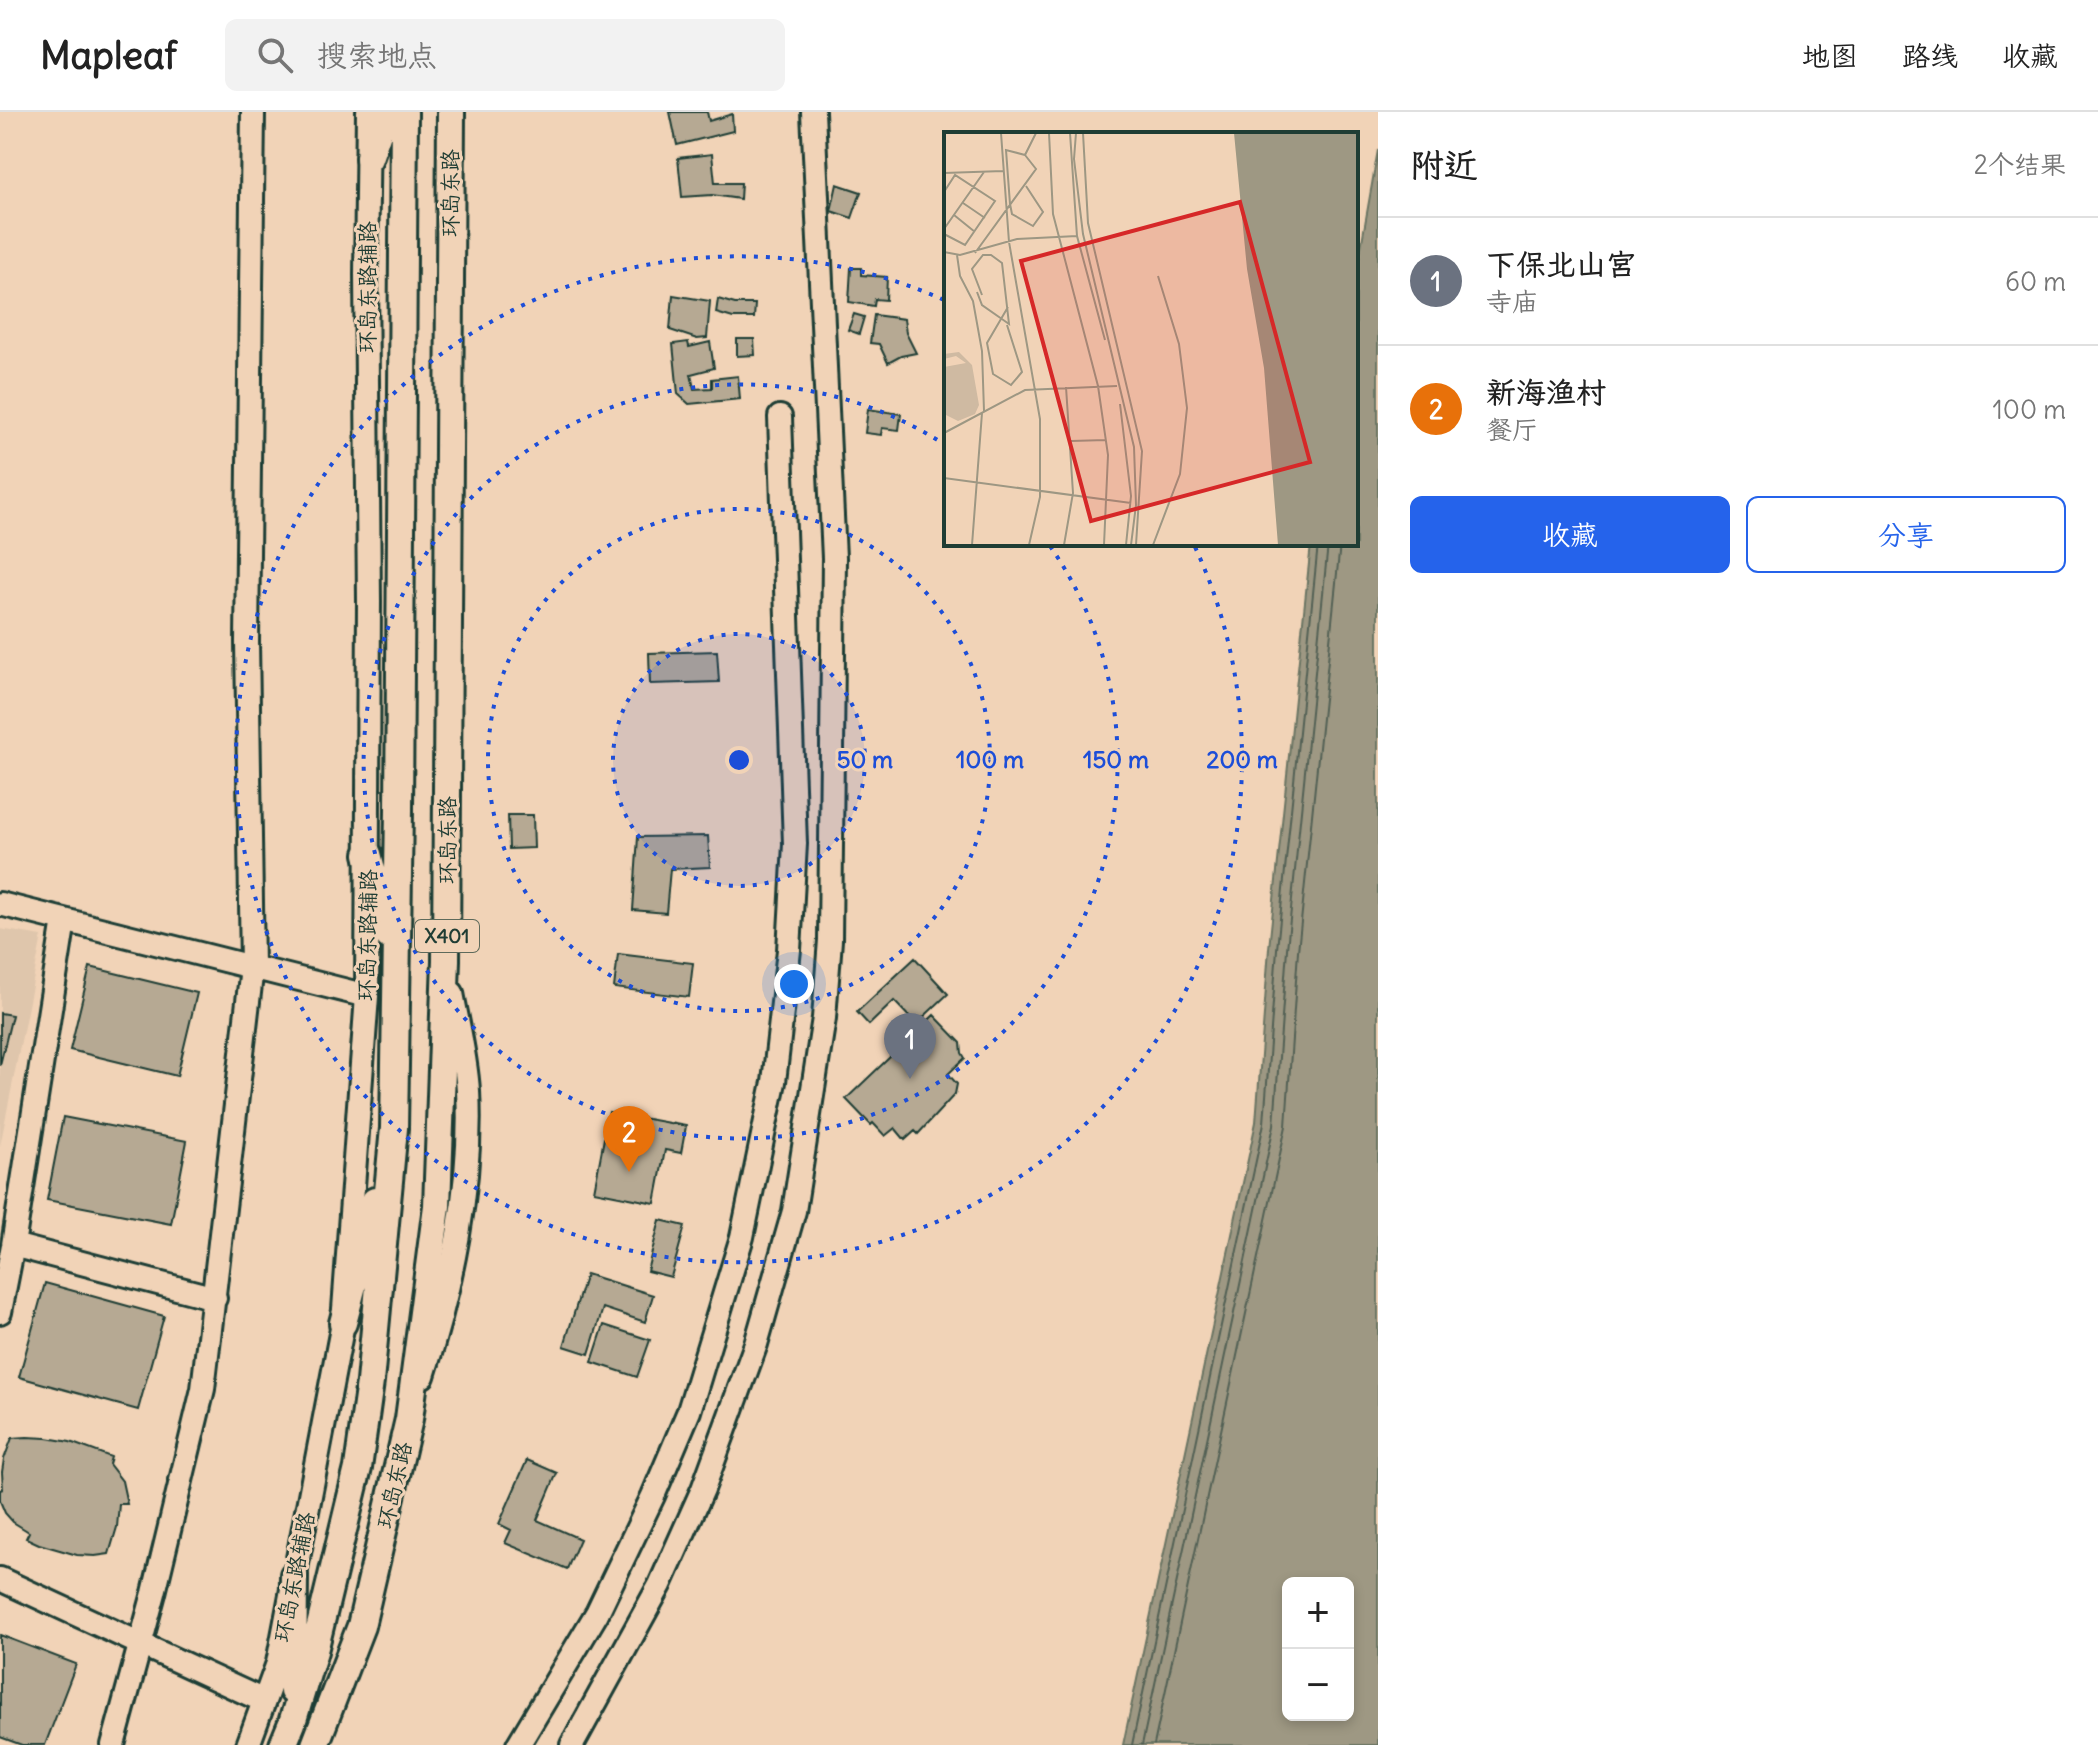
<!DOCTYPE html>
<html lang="zh">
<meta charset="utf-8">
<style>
:root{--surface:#fff;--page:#f2f2f2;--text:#222;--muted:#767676;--line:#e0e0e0;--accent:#2563eb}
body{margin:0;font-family:Delius,"LXGW WenKai TC",sans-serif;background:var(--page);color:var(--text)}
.controls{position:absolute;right:24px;bottom:24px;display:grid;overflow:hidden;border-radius:12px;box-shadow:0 4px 12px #0003}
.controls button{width:72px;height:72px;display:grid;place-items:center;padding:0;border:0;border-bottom:2px solid var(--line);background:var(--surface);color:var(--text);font:40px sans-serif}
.you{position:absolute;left:794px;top:872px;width:28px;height:28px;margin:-20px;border:6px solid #fff;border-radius:50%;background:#1a73e8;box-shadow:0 0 0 12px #1a73e833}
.badge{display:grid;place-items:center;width:52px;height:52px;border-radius:50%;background:var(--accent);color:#fff;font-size:26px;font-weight:700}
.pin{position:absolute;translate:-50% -66px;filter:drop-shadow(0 2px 4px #0008)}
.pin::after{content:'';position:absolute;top:42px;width:28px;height:24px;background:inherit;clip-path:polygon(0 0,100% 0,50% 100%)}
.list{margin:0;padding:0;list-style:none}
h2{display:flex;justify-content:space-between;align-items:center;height:104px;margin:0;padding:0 32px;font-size:34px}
h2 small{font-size:26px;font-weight:400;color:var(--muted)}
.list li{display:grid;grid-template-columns:52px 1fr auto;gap:24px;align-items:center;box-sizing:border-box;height:128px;padding:0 32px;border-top:2px solid var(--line)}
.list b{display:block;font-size:30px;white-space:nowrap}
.list p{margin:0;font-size:26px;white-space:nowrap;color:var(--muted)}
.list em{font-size:26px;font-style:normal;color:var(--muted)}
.actions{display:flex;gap:16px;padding:24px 32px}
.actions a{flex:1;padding:18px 0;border:2px solid var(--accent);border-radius:12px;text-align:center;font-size:28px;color:var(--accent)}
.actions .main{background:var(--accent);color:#fff}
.icon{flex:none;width:44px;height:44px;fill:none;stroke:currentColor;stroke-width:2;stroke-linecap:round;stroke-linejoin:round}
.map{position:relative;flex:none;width:1378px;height:1633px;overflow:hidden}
header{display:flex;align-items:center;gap:48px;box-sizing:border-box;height:112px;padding:0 40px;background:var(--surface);border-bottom:2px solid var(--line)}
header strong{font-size:38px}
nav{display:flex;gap:44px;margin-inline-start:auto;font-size:28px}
.search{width:560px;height:72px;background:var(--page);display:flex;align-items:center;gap:20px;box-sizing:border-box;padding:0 28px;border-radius:12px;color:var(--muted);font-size:30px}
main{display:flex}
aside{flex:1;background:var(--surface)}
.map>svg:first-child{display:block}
.built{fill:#dfc6ac}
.water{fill:#9e9883;stroke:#6b7463;stroke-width:2;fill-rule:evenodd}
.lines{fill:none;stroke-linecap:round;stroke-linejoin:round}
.shore{stroke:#526154;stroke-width:2}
.building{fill:#b6a993;stroke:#1f3d34;stroke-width:2}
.minor-casing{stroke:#1f3d34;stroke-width:28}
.major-casing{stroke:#1f3d34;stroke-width:32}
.minor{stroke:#f1d3b7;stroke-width:22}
.major{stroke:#f1d3b7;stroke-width:26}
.ring{fill:none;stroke:#1d4ed8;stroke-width:4;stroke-dasharray:4 8}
.labels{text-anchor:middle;stroke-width:6;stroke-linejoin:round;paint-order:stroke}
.shield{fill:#f1d3b7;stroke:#5e6a5b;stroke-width:2}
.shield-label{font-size:20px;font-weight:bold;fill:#1f3d34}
.street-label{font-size:22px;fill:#1f3d34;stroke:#f1d3b7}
.inset-road{fill:none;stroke:#9d9783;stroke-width:2}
.view{fill:#d62828;fill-opacity:0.15;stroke:#d62828;stroke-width:4}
.inset-edge{fill:none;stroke:#1f3d34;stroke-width:4}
.centre{fill:#1d4ed8;stroke:#f1d3b7;stroke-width:4}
.ring-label{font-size:24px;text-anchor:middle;font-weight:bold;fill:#1d4ed8;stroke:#f1d3b7;stroke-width:6;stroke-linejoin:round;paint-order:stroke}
</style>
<header>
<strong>Mapleaf</strong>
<div class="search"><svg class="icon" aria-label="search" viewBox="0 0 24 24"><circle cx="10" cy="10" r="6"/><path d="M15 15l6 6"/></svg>搜索地点</div>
<nav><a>地图</a><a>路线</a><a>收藏</a></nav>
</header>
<main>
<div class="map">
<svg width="1378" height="1633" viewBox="0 0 1378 1633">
<rect width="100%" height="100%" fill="#f1d3b7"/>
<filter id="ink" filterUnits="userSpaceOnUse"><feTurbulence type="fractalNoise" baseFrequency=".0125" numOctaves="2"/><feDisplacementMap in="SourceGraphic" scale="16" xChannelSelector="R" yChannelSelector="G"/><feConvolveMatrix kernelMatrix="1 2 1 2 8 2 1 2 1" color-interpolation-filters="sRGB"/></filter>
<g filter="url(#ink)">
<path class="built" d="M0,817L42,824L0,1034Z"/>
<path class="water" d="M1378,38V1633H1123L1256,1010L1269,836L1311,432H1356V164ZM1288,1471H1348V1603H1288Z"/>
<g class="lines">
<path class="shore" d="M1132,1633L1264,1011L1277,837L1318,432
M1142,1633L1274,1013L1287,837L1328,432
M1154,1633L1286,1014L1298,839L1340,432"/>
</g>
<path class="building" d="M670,0H707L709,9L732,2L733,19L677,33Z
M712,42L715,71H741L740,87L712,83L682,85L678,46Z
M837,72L861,80L852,106L831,99Z
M851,156H861V163L887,165L886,188L875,187L874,194L849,190Z
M673,183L710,189L707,226L697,227L670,218Z
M718,187L735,192H755L754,206H733L716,201Z
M854,202L864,205L859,222L848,218Z
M874,203L904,207L906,221L916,241L901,244L888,251L879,232L870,231Z
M737,227H754L755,243L737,244Z
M688,230L689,235L710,230L714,256L691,262L694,277L712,276V267L738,264L740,287L689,292L678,282L673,232Z
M868,297L901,302L899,318L882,316L881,323L865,321Z
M717,539L719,570L650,572L649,541Z
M508,703H533L534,736L509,737Z
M708,724L710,755L670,757L666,801L633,798L638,725Z
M618,842L693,851L689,885L614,876Z
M915,846L948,882L916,912L894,889L869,913L857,900Z
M90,855L197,881L177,964L70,938Z
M0,901L12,903L0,953Z
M934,903L961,931L962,941L965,946L948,962L957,972L955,982L918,1022L915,1019L905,1028L895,1016L885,1024L873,1011L871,1013L846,987Z
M609,1000L686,1014L681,1041L665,1038L655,1091L594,1079Z
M63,1005L187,1029L171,1112L47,1088Z
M660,1108L685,1114L671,1165L647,1159Z
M586,1162L653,1183L645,1210L603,1196L589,1242L564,1234Z
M45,1171L164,1204L138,1298L19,1265Z
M604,1213L650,1228L637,1265L592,1250Z
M27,1325L47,1326L70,1330L111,1345L109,1352L122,1369L127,1392H119L117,1415L109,1442L95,1444L77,1443L39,1432L26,1426L29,1420L13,1410L5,1401L0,1389V1378L3,1377L2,1360L4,1347L12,1326Z
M527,1348L557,1361L537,1408L580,1427L567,1457L505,1431L511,1418L499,1412Z
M0,1523L76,1552L45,1633H22L0,1625Z"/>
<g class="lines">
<g class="minor-casing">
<path id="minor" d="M0,792L367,884
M13,1133L215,1186
M0,1200L13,1133L64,808
M423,1264C451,1177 473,1071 468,979C466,946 458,913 452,881
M0,1467L264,1589
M113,1633L154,1481L203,1277L252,855L247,530L253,0
M248,1633L278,1551L343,1211L367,884L369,489L366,162L368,0
M518,1633L597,1501L653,1384L689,1299L742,1125L774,970L789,838L795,732L780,305
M572,1633L660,1473L703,1377L756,1232L794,1099L824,906L830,828L834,446L813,0"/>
</g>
<g class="major-casing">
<path id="major" d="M369,46L385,0
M368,742L389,824
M343,1211L375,1089
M293,1579L294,1463
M283,1633L292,1611L314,1539L358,1356L370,1270L394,1016L399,698L404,0
M315,1633L361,1514L409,1307L437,1094L446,848L451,0"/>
</g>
<use href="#minor" class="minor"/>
<use href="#major" class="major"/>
</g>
</g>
<circle cx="739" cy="648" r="126" fill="#1d4ed8" fill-opacity=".12"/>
<g class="ring">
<circle cx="739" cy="648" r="126"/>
<circle cx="739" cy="648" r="251"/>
<path d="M1050 434A377 377 0 1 1 944 332"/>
<path d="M1195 435A503 503 0 1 1 944 188"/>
</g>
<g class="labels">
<rect class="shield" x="415" y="808" width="64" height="32" rx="6"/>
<g class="shield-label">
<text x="447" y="831">X401</text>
</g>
<g class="street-label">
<text transform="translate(450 81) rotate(-90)" y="8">环岛东路</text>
<text transform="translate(367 175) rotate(-90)" y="8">环岛东路辅路</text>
<text transform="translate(447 728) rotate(-90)" y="8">环岛东路</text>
<text transform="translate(367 823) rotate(-89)" y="8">环岛东路辅路</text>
<text transform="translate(394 1373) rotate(-77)" y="8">环岛东路</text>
<text transform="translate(294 1465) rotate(-79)" y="8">环岛东路辅路</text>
</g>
</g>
<g transform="translate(944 20)">
<rect width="414" height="414" fill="#f1d3b7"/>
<path d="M15,220L28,233L35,273L31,282L14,289L0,282V235L22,231L12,224L0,227V222Z" fill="#cfbaa2"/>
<path d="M290,1H414V413H334L320,236L303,137Z" fill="#9e9883"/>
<path class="inset-road" d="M57,1L65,110L96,287V365L85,413M105,1L109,82L154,254L164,323L160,413M126,1L133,104L161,208M132,1L130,27L139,102L190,315L192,373L187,413M139,1L144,91L198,319L192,413M81,23L62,18L66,72L68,82L89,94L99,80L82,54M0,41L59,39M0,60L11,43L51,69L21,113L0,102M19,71L41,86M10,83L31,100M0,97L40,40M0,120L16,123L73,107L133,104M31,121L92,37L81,23L92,1M13,123L16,144L29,169L38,219L40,279M33,160L38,173L65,192L58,131L47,123H39L28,137L38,163M63,193L78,240L67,253L49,242L43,211L64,175M176,272L187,364L182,413M0,301L81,258L173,254M127,309L162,308M0,346L187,371M28,413L38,281M120,413L129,361L122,255M209,413L236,342L243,276L235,212L214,144"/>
<path class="view" d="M296,70L366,330L147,389L77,129Z"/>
<rect width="414" height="414" class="inset-edge"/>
</g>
<circle cx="739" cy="648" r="12" class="centre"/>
<g class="ring-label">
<text x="865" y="656">50 m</text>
<text x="990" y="656">100 m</text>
<text x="1116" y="656">150 m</text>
<text x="1242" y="656">200 m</text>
</g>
</svg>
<div class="controls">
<button>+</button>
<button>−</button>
</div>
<div class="you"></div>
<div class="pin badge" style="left:910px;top:967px;background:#6b7280">1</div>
<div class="pin badge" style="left:629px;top:1060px;background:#e8710a">2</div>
</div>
<aside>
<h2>附近<small>2个结果</small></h2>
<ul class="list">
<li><span class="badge" style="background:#6b7280">1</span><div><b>下保北山宫</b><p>寺庙</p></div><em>60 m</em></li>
<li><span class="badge" style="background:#e8710a">2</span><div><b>新海渔村</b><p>餐厅</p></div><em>100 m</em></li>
</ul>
<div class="actions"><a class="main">收藏</a><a>分享</a></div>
</aside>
</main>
